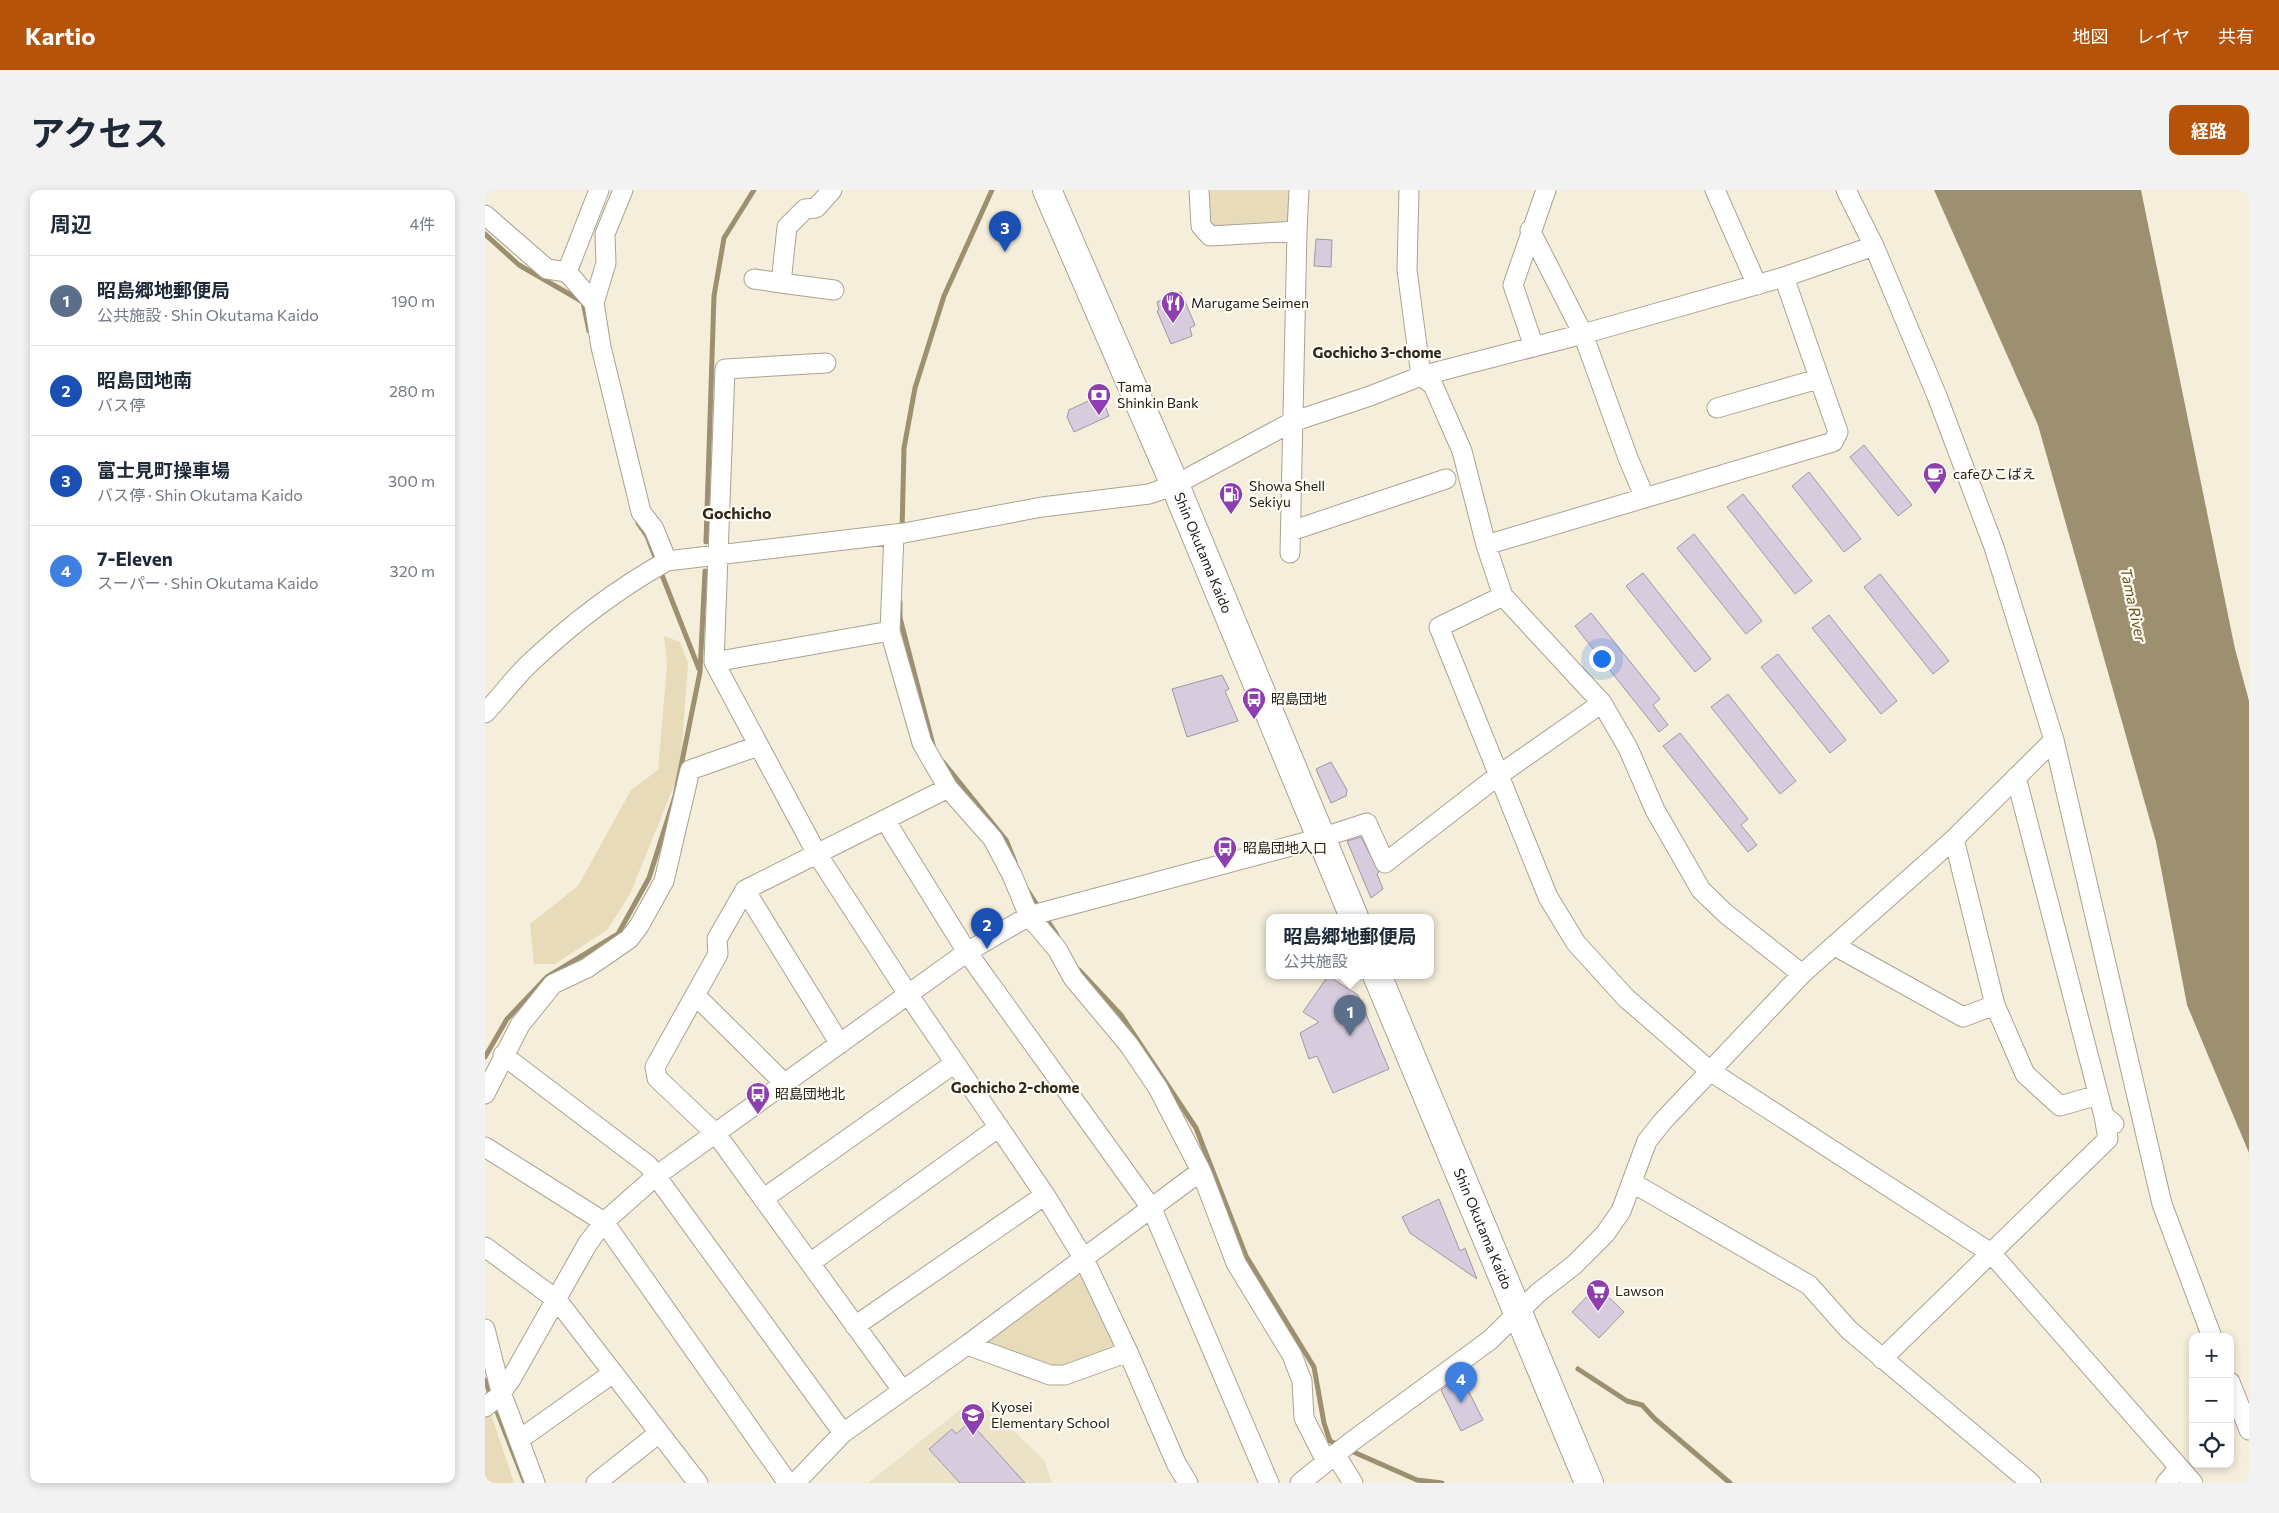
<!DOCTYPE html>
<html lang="ja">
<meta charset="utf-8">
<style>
:root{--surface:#fff;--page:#f2f2f3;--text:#1f2937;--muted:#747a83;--line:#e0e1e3;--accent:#b45309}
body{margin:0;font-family:Commissioner,"Noto Sans JP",sans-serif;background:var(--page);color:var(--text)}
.controls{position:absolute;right:15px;bottom:15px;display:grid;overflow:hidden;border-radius:10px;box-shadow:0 2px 8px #0003}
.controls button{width:45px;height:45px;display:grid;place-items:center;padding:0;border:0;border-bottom:1px solid var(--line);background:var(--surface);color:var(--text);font:25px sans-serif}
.you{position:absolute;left:1116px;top:468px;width:18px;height:18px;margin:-12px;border:4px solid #fff;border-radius:50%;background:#1a73e8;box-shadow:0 0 0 8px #1a73e833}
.badge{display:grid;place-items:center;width:32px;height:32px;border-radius:50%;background:var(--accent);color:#fff;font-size:16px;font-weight:700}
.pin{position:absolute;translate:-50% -41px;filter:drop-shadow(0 1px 2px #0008)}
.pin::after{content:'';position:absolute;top:26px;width:18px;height:15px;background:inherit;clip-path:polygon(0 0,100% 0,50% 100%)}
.popup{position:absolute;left:781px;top:724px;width:168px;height:65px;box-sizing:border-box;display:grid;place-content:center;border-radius:10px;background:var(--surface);filter:drop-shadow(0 1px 4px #0005);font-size:16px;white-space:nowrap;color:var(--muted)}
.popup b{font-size:19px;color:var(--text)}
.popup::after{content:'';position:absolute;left:50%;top:100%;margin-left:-10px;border:10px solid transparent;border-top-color:var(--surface)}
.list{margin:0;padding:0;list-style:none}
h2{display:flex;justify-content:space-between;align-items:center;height:65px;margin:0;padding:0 20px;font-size:21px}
h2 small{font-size:16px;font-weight:400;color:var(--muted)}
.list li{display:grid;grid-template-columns:32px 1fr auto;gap:15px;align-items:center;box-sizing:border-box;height:90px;padding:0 20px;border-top:1px solid var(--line)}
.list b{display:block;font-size:19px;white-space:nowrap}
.list p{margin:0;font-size:16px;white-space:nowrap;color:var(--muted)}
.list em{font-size:16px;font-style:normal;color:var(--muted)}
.icon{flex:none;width:28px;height:28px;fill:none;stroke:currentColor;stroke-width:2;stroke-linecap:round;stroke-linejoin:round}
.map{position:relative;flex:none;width:1764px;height:1293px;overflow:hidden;border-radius:10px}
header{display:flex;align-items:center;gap:30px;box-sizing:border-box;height:70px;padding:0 25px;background:var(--accent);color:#fff}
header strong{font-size:24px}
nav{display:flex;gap:28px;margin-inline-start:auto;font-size:18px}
.intro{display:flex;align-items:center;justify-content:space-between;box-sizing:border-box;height:120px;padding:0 30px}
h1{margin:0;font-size:35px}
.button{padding:12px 22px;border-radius:10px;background:var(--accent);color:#fff;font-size:18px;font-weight:700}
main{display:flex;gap:30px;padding:0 30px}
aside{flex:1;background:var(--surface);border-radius:10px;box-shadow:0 2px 8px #0003}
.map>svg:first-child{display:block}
.built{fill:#ece2c8}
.green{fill:#e7dbba}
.water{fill:#9c9071}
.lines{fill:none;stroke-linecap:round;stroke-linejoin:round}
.stream{stroke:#9c9071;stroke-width:5}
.building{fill:#d7ccdd;stroke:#a196a6}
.minor-casing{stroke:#a9a391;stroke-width:21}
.primary-casing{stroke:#a9a391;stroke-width:30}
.minor{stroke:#fff;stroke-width:19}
.primary{stroke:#fff;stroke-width:28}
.labels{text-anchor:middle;stroke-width:4.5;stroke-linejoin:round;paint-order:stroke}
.poi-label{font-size:14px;fill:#232019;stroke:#fffcf4;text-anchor:start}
.street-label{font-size:14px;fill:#232019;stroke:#fffcf4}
.neighbourhood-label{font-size:15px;font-weight:bold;fill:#302a1c;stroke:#fffcf4}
.water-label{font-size:15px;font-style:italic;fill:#66531b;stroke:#fffcf4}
.quarter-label{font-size:16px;font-weight:bold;fill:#302a1c;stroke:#fffcf4}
</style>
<header>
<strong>Kartio</strong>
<nav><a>地図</a><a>レイヤ</a><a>共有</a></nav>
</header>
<div class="intro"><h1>アクセス</h1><a class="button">経路</a></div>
<main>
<aside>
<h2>周辺<small>4件</small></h2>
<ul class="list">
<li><span class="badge" style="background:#5c6f8a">1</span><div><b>昭島郷地郵便局</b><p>公共施設 · Shin Okutama Kaido</p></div><em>190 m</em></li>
<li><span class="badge" style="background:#1a4fb4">2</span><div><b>昭島団地南</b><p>バス停</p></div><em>280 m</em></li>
<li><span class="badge" style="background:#1a4fb4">3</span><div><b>富士見町操車場</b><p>バス停 · Shin Okutama Kaido</p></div><em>300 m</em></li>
<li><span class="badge" style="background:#3f7fe0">4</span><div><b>7-Eleven</b><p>スーパー · Shin Okutama Kaido</p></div><em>320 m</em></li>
</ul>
</aside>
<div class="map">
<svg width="1764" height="1293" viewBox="0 0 1764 1293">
<rect width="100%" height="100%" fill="#f5eedb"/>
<path class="built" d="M481,1215L508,1221L559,1270L567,1293H383Z"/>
<path class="green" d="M721,0H804L803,33L728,37L722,30Z
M179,446L195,452L203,474L195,581L145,704L122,740L70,774H49L45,734L93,696L146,600L173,580L182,476Z
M588,1085L599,1087L633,1158L580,1179L566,1178L500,1152Z
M0,1206L29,1293H1L0,1291Z"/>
<path class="water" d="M1449,0H1656L1750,459L1764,511V963L1702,815L1671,652L1553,235Z"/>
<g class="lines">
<path class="stream" d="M0,44L34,75L98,112L104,141
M153,333L162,346L172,372
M417,341L419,258L430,198L459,106L507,0
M221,352L229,106L239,48L269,0
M175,380L214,479
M415,412V428L449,559
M458,572L521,650L530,672
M541,698L554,718
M559,725L572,745
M594,780L636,825L711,938L761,1066L829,1177L839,1233L845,1251L854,1255
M0,867L22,829L62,787L133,744L164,688L190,606L215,482L220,381
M1093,1179L1142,1211L1157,1215L1170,1229L1245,1293
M0,1190L6,1206
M9,1214L40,1293
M864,1260L932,1290L957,1293"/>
</g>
<path class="building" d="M831,49L847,50L846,77L829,76Z
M696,102L710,135L705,138L707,146L686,154L672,121L674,120L672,112Z
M616,205L624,226L589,242L582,227L584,220Z
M1379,255L1427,315L1413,326L1365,267Z
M1324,282L1376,349L1359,362L1307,296Z
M1258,304L1327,391L1310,404L1242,317Z
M1209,344L1277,431L1261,444L1192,358Z
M1158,383L1226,469L1210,482L1141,396Z
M1395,384L1464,471L1448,484L1379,397Z
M1106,423L1175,509L1168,515L1183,535L1174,542L1090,436Z
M1344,425L1412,511L1396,524L1327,438Z
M1293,464L1361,550L1345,563L1276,477Z
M737,485L744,499L740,501L753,531L702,547L687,499Z
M1243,504L1311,591L1295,604L1226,517Z
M1195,543L1263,629L1256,635L1272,655L1263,662L1178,556Z
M846,572L862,600L861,606L846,613L831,579Z
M876,647L894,682L892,684L898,699L886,708L862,651Z
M843,786L873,805L904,879L848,903L832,866L824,869L815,843L834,832L818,822Z
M954,1009L975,1061L980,1058L992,1089L925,1043L917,1027Z
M1112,1096L1139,1122L1114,1148L1087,1122Z
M976,1186L998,1230L976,1241L956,1200Z
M485,1232L540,1293H475L444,1259L467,1239L471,1244Z"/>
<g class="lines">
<g class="minor-casing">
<path id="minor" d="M347,0L331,18L320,19L302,37L296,93L349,100
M714,0L716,36L725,46L812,41L805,363
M924,0L922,80L936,186L948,195L977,261L1001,355L1018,406L1117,513L1143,558L1170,620L1216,700L1241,724L1317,784
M1230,0L1272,95
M1361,0L1389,56L1452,206L1509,357L1569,550L1677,1014L1727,1147
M0,25L62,79L82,82L114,0
M1045,40L1098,144L1143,268L1160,308
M812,41L814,0
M82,82L109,113L116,157L156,322L169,339L182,371
M269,89L296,93
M109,113L121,73L120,44L138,0
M1049,157L1028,95L1061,0
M341,173L240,179L229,472L332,664L423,804L560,1005L599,1069L643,1162L691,1273L703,1293
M1232,218L1333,189
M806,341L961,289
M409,344L405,441L437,553L463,598L508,649L527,685L544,726L572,759L588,788L644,855L673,898L716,981L751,1073L807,1165L817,1191L819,1228L841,1271
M1001,355L1348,252L1353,242L1299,87
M1018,406L954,437L1063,707L1091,753L1141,808L1225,881L1506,1063L1708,1293
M229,472L405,441
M0,523C15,508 28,489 44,474C85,435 132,399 182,371L419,343L557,317L664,304L690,295L807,232L885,206L936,186L1098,144L1299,87L1383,58
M1531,587L1619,926L1629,934
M400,630L482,762L667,1019L784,1293
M260,700L355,854
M1350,756L1478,827L1510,815L1469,649
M210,805L300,894
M1510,815L1540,884L1575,916L1613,905
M18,865L163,975L358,1243
M0,904L35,835L68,794L102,778L144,749L154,736L179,691L205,580L273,556
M0,957L119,1032L303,1293
M1148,993L1324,1095L1364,1140L1546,1293
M278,1009L470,873
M0,1057L72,1110L213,1293
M325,1073L514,937
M370,1136L560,1005
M0,1139L16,1202L50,1293
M482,1155L565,1185H580L643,1162
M1397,1169L1623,949L1619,926
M1745,1192L1764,1240
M417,1200L232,945L172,888L170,877L233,764L232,749L260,700L463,598
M0,1217L13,1207L26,1189L103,1053L119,1032L171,986L482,762L544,726L836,648L882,633L900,673L1014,585L1117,513
M35,1249L128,1183
M850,1264L868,1293
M111,1293L174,1243
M310,1293L358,1243L482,1155L716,981
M815,1293L866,1252L1005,1150L1053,1103L1089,1075L1120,1044L1136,1021L1162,951L1178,931L1317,784L1469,649L1569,550
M1681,1293L1694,1278"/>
</g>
<g class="primary-casing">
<g id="primary">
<path id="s1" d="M562,0L690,295L869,727"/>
<path id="s2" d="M892,785L1104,1293"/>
</g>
</g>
<use href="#minor" class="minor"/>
<use href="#primary" class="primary"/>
</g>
<defs>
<g id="restaurant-pin" transform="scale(1.25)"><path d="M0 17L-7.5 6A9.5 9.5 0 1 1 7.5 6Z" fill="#8d3eaf" stroke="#fffcf4"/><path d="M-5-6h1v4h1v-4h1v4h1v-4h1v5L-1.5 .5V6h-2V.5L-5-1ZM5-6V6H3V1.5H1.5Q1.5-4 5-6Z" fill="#fff"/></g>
<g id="bank-pin" transform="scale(1.25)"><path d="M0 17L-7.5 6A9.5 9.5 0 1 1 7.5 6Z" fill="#8d3eaf" stroke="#fffcf4"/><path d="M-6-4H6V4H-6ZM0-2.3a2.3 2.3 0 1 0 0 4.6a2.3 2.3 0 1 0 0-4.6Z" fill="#fff"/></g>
<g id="cafe-pin" transform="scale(1.25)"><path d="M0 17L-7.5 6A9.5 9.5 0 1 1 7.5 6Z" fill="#8d3eaf" stroke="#fffcf4"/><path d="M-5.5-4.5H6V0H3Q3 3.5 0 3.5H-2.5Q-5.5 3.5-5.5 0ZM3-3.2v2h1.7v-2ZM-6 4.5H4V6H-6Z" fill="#fff"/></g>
<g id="fuel-pin" transform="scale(1.25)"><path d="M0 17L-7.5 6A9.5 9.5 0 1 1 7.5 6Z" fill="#8d3eaf" stroke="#fffcf4"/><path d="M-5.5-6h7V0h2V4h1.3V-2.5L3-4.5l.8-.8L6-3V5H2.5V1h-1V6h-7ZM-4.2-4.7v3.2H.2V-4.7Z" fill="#fff"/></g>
<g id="bus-pin" transform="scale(1.25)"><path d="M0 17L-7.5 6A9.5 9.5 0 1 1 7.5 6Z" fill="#8d3eaf" stroke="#fffcf4"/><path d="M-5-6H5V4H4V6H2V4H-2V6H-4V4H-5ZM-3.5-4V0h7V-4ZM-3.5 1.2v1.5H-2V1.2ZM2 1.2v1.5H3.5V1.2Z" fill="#fff"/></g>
<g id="supermarket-pin" transform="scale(1.25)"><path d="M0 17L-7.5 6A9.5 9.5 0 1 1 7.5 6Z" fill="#8d3eaf" stroke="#fffcf4"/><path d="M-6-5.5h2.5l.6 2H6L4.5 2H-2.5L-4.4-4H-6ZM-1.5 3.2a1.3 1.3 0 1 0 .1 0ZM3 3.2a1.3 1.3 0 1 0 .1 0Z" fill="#fff"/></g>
<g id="school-pin" transform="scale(1.25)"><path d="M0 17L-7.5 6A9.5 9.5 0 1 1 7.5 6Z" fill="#8d3eaf" stroke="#fffcf4"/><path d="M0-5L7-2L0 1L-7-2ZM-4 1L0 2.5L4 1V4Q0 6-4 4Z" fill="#fff"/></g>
</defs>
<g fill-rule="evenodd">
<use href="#restaurant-pin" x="688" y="113"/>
<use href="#bank-pin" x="614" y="205"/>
<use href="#cafe-pin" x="1450" y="284"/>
<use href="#fuel-pin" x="746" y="304"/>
<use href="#bus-pin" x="769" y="509"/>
<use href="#bus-pin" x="740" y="658"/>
<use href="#bus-pin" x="273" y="904"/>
<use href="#supermarket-pin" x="1113" y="1101"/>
<use href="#school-pin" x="488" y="1225"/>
</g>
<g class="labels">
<g class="poi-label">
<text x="706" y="118">Marugame Seimen</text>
<text x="632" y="202">Tama<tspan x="632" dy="16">Shinkin Bank</tspan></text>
<text x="1468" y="289">cafeひこばえ</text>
<text x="764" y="301">Showa Shell<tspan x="764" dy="16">Sekiyu</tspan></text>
<text x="786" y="514">昭島団地</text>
<text x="758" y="663">昭島団地入口</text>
<text x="290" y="909">昭島団地北</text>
<text x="1130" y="1106">Lawson</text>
<text x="506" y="1222">Kyosei<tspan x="506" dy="16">Elementary School</tspan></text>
</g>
<g class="street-label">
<text dy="5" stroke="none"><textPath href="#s1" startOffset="395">Shin Okutama Kaido</textPath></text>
<text dy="5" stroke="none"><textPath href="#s2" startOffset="275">Shin Okutama Kaido</textPath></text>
</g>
<g class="neighbourhood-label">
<text x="892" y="168">Gochicho 3-chome</text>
<text x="530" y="903">Gochicho 2-chome</text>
</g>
<g class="water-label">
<text transform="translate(1648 415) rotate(78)" y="5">Tama River</text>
</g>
<g class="quarter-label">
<text x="252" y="329">Gochicho</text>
</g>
</g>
</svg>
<div class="controls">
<button>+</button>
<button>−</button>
<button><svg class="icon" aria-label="locate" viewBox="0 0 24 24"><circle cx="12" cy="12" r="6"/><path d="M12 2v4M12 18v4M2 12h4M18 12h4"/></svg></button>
</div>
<div class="you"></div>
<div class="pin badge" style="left:865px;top:846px;background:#5c6f8a">1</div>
<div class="popup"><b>昭島郷地郵便局</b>公共施設</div>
<div class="pin badge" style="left:502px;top:759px;background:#1a4fb4">2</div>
<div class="pin badge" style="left:520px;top:62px;background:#1a4fb4">3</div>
<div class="pin badge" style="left:976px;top:1213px;background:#3f7fe0">4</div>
</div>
</main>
